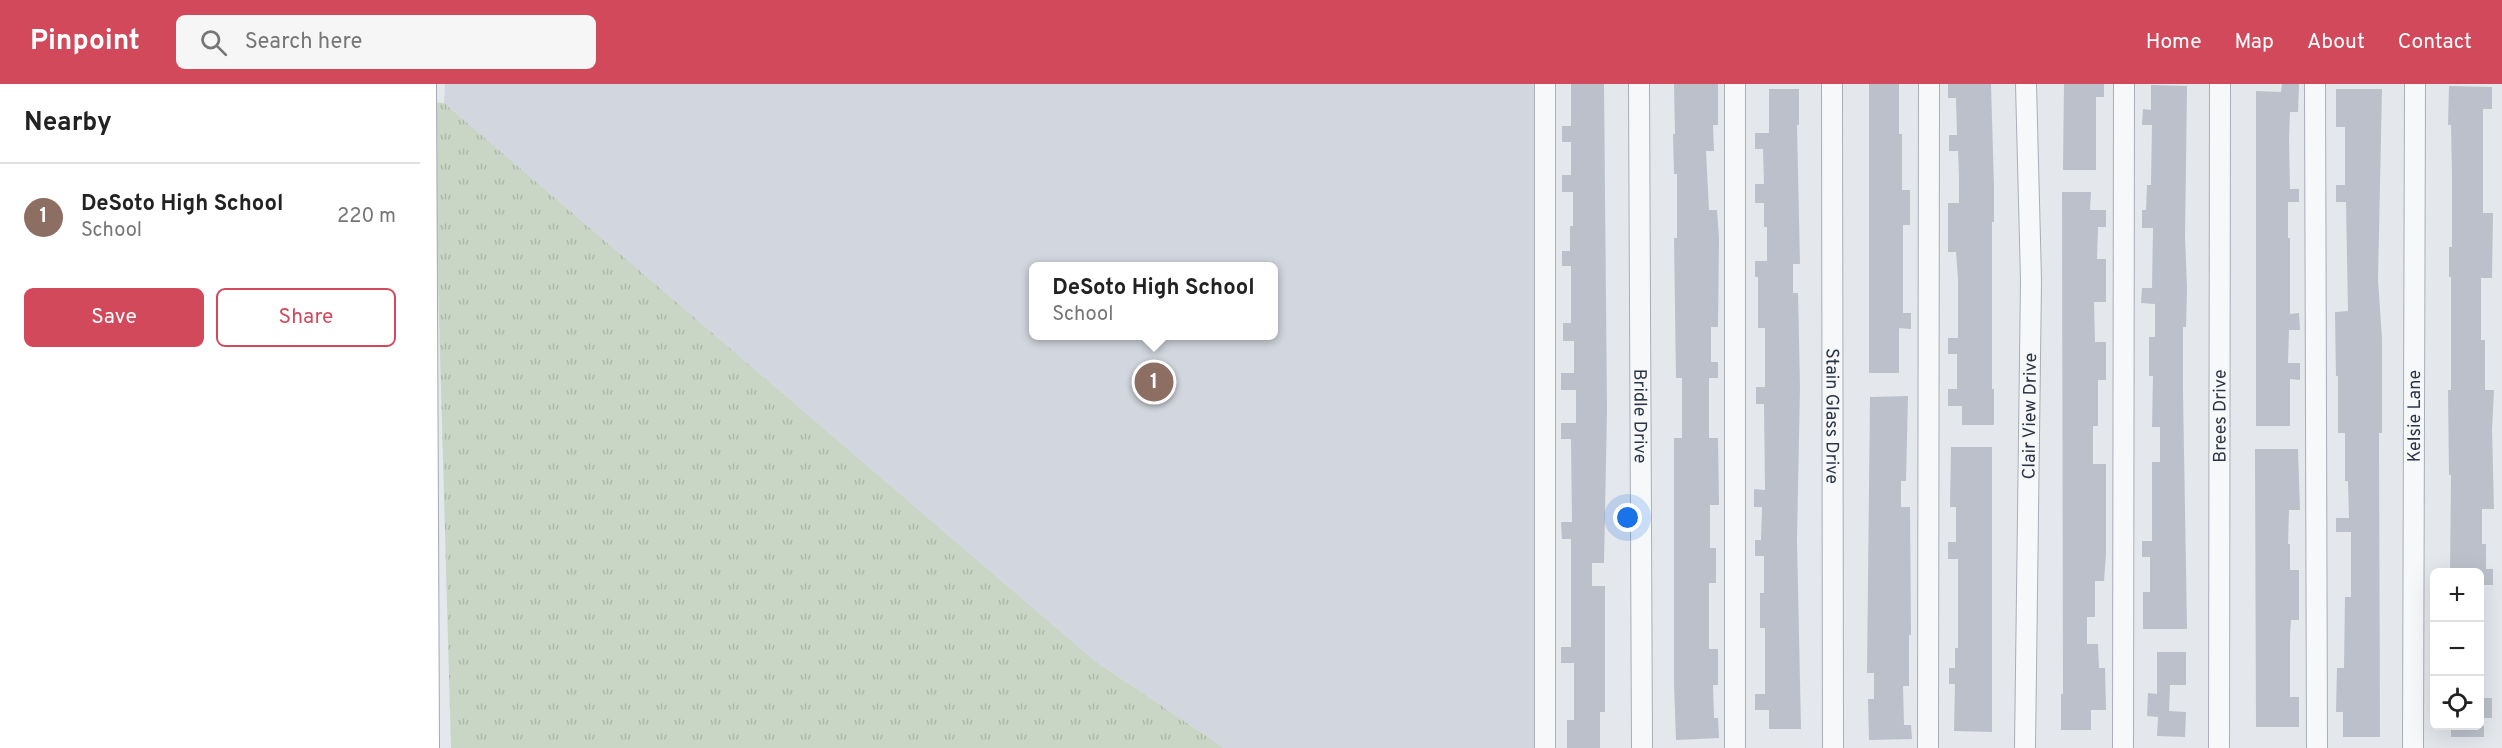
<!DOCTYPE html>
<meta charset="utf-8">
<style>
:root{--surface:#fff;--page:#f6f6f6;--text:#222;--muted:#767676;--line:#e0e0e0;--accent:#d1495b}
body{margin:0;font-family:Overpass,sans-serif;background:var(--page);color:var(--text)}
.controls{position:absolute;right:18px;bottom:18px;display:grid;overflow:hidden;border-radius:9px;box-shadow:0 6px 24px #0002}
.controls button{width:54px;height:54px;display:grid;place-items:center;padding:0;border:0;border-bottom:2px solid var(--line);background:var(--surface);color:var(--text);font:30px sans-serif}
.you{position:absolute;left:1208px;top:434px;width:21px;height:21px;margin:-15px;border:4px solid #fff;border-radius:50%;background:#1a73e8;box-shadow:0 0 0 9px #1a73e833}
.badge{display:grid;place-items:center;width:39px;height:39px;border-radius:50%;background:var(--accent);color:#fff;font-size:20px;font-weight:700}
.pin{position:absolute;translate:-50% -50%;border:3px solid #fff;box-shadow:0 2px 6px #0006}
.popup{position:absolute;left:609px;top:178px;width:249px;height:78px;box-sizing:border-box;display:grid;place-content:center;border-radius:9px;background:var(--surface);filter:drop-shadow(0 2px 4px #0005);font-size:20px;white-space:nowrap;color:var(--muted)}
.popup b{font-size:22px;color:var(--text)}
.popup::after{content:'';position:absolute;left:50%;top:100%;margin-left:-12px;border:12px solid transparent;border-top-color:var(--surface)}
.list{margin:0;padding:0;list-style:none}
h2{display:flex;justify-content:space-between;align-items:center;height:78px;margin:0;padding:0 24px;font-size:26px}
h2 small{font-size:20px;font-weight:400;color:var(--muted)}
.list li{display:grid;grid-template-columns:39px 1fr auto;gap:18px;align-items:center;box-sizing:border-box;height:108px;padding:0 24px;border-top:2px solid var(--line)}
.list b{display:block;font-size:22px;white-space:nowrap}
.list p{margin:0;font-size:20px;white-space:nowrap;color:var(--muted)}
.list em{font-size:20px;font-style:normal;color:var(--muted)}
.actions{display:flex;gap:12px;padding:18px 24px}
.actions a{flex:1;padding:14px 0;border:2px solid var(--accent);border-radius:9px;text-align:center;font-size:21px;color:var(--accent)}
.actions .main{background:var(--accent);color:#fff}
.icon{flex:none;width:33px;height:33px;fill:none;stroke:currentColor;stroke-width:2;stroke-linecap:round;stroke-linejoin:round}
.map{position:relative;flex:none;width:2082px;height:664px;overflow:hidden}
header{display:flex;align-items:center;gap:36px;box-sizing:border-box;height:84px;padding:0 30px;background:var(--accent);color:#fff}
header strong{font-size:28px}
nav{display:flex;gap:33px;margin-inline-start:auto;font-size:21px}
.search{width:420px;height:54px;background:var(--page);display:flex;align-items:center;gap:15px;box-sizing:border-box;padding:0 21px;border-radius:9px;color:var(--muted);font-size:22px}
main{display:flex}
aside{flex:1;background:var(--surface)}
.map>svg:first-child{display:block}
.built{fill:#d2d6de;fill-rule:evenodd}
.grass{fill:url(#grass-tufts)}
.building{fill:#bbc0ca}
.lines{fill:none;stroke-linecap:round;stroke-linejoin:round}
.minor-casing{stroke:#a9aeb7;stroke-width:22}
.major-casing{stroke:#a3abb8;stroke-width:28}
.minor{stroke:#f7f8fa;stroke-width:20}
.major{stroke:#fff;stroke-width:26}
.labels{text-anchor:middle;stroke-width:6;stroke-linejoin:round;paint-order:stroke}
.street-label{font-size:18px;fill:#2b3445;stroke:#f4f6f9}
</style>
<header>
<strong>Pinpoint</strong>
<div class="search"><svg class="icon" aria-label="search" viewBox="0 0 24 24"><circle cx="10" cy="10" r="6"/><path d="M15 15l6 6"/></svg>Search here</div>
<nav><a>Home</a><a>Map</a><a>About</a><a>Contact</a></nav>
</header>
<main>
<aside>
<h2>Nearby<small></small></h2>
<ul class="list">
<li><span class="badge" style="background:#8d6e63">1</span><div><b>DeSoto High School</b><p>School</p></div><em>220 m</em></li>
</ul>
<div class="actions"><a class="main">Save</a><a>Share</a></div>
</aside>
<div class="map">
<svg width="2082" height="664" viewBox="0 0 2082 664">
<defs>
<pattern id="grass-tufts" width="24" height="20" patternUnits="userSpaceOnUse" patternTransform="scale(1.5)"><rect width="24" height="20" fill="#c9d6c5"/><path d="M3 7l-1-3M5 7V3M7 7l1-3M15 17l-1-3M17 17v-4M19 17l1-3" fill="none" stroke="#adb8ab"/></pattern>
</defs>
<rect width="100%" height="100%" fill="#e4e7ec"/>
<path class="built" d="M25,0H1120L1119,664H804L675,577L24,19ZM614,182H854V252H614Z"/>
<path class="grass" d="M13,18L24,19L675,577L804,664H31Z"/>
<path class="building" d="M1151,0H1184L1187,325L1184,479H1172V502H1185V628H1180V664H1147V636H1154V579H1141V563H1151V455H1142L1141,438H1152L1151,355H1141V339H1156V306H1141V289H1154V257H1143V239H1151V182H1142V167H1150V142H1153V108H1142V91H1151V58H1142V42H1151Z
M1254,0H1298V41H1293L1294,67H1286L1289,126H1297L1299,154L1298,243H1291V278H1298V294H1289V354H1298L1299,421H1290V464H1296V499H1289V565H1298V601H1293L1294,634H1298L1299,654L1256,656L1254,599V354H1262V294H1256L1254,154H1257V90H1254L1253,50H1255Z
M1449,0H1479V50H1482V106H1490V141H1483V229H1491V245L1479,244V289H1449Z
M1528,0H1571L1574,103V138H1572V305H1574V341H1542V322H1528V305H1537V270H1528V254H1538V194L1536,168H1528V119H1539V92L1538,67H1529V51H1537L1536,14H1528Z
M1644,0H1684V13H1676V86H1643Z
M1862,0H1879L1878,28H1870L1869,56L1870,105H1879V118H1868V154H1870V230L1879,229L1880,246H1869L1868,279H1880V296L1870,295V342H1836V7L1861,8Z
M1731,1L1767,2L1765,152L1767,204L1766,243H1763V308L1767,545H1723V508H1730V473H1722V457H1732V378H1740V343H1732L1733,292H1729V253H1735V220L1721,219L1722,204H1732L1733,144H1722V126H1726L1727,101H1731L1732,41H1722L1723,25L1731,26Z
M2029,2L2072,3V25H2063V129H2073L2072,194H2061V256H2065V306H2074L2072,346L2074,425H2062V460H2066V485H2073V501H2060V489H2030L2031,391H2029L2028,306H2031V193H2029V163H2032V93L2031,41H2028Z
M1349,5H1379V41H1377L1380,180H1373V209H1378L1380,303L1377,456L1381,645H1349V626H1335V610H1345V544H1340V509H1344V472H1335V456H1341L1342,423H1334V405L1345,406L1344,320H1336V303H1345V244H1338V193H1335V177H1347V143H1344V119H1335V100H1344L1343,65H1335V49H1349Z
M1916,5H1962L1958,196L1962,255V349H1959L1960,653H1923V628H1916L1917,584H1924L1925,513H1931V448H1916V434H1929L1928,397H1925V349H1918V292H1916L1915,228L1928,227L1926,118H1916V101H1925V43H1916Z
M1642,108H1671L1670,126H1686V143H1678L1677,175H1686V218H1674L1675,258H1686V296H1678V342H1673V380H1686V470L1684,497H1675V533H1667V560H1678L1679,584H1685L1686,626H1671V646H1641V610H1643Z
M1488,312L1486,397H1481V423H1490L1491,551H1489V602H1483L1484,641H1491L1492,655L1449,656L1448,615H1454V589H1447L1450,313Z
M1531,363H1572V648L1534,647L1535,600H1529V584H1535V564H1538V475H1528V458H1536V423H1530Z
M1835,365H1878L1880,426H1869L1868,460H1870V486H1879V536H1871L1870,551V613H1879V643H1836Z
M1737,568H1766V601H1750L1749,627L1766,628L1765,653L1737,652L1738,633L1727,632L1728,609L1737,610Z
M2060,614H2072V634H2060Z
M2031,642H2064V653H2031Z"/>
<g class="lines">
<g class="minor-casing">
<g id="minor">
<path d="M1125,0V664"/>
<path id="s1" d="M1219,0L1222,664"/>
<path d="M1315,0V664"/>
<path id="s2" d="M1412,0L1413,664"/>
<path d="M1895,0L1897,664"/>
<path d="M1508,664L1509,0"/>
<path id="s3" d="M1605,664L1611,196L1606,0"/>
<path d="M1703,664L1704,0"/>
<path id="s4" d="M1799,664L1800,0"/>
<path id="s5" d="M1993,664L1995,0"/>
</g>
</g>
<g class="major-casing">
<path id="major" d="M3,0L6,664"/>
</g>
<use href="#minor" class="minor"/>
<use href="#major" class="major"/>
</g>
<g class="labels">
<g class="street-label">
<text dy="6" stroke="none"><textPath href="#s1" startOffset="332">Bridle Drive</textPath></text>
<text dy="6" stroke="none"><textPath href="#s2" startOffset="332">Stain Glass Drive</textPath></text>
<text dy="6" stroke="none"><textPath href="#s3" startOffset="332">Clair View Drive</textPath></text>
<text dy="6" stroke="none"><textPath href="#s4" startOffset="332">Brees Drive</textPath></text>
<text dy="6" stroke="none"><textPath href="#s5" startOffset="332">Kelsie Lane</textPath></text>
</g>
</g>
</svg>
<div class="controls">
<button>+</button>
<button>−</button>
<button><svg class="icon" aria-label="locate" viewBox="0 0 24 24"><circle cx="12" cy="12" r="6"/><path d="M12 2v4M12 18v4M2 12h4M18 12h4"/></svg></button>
</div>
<div class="you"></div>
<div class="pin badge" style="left:734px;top:298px;background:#8d6e63">1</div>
<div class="popup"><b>DeSoto High School</b>School</div>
</div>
</main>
